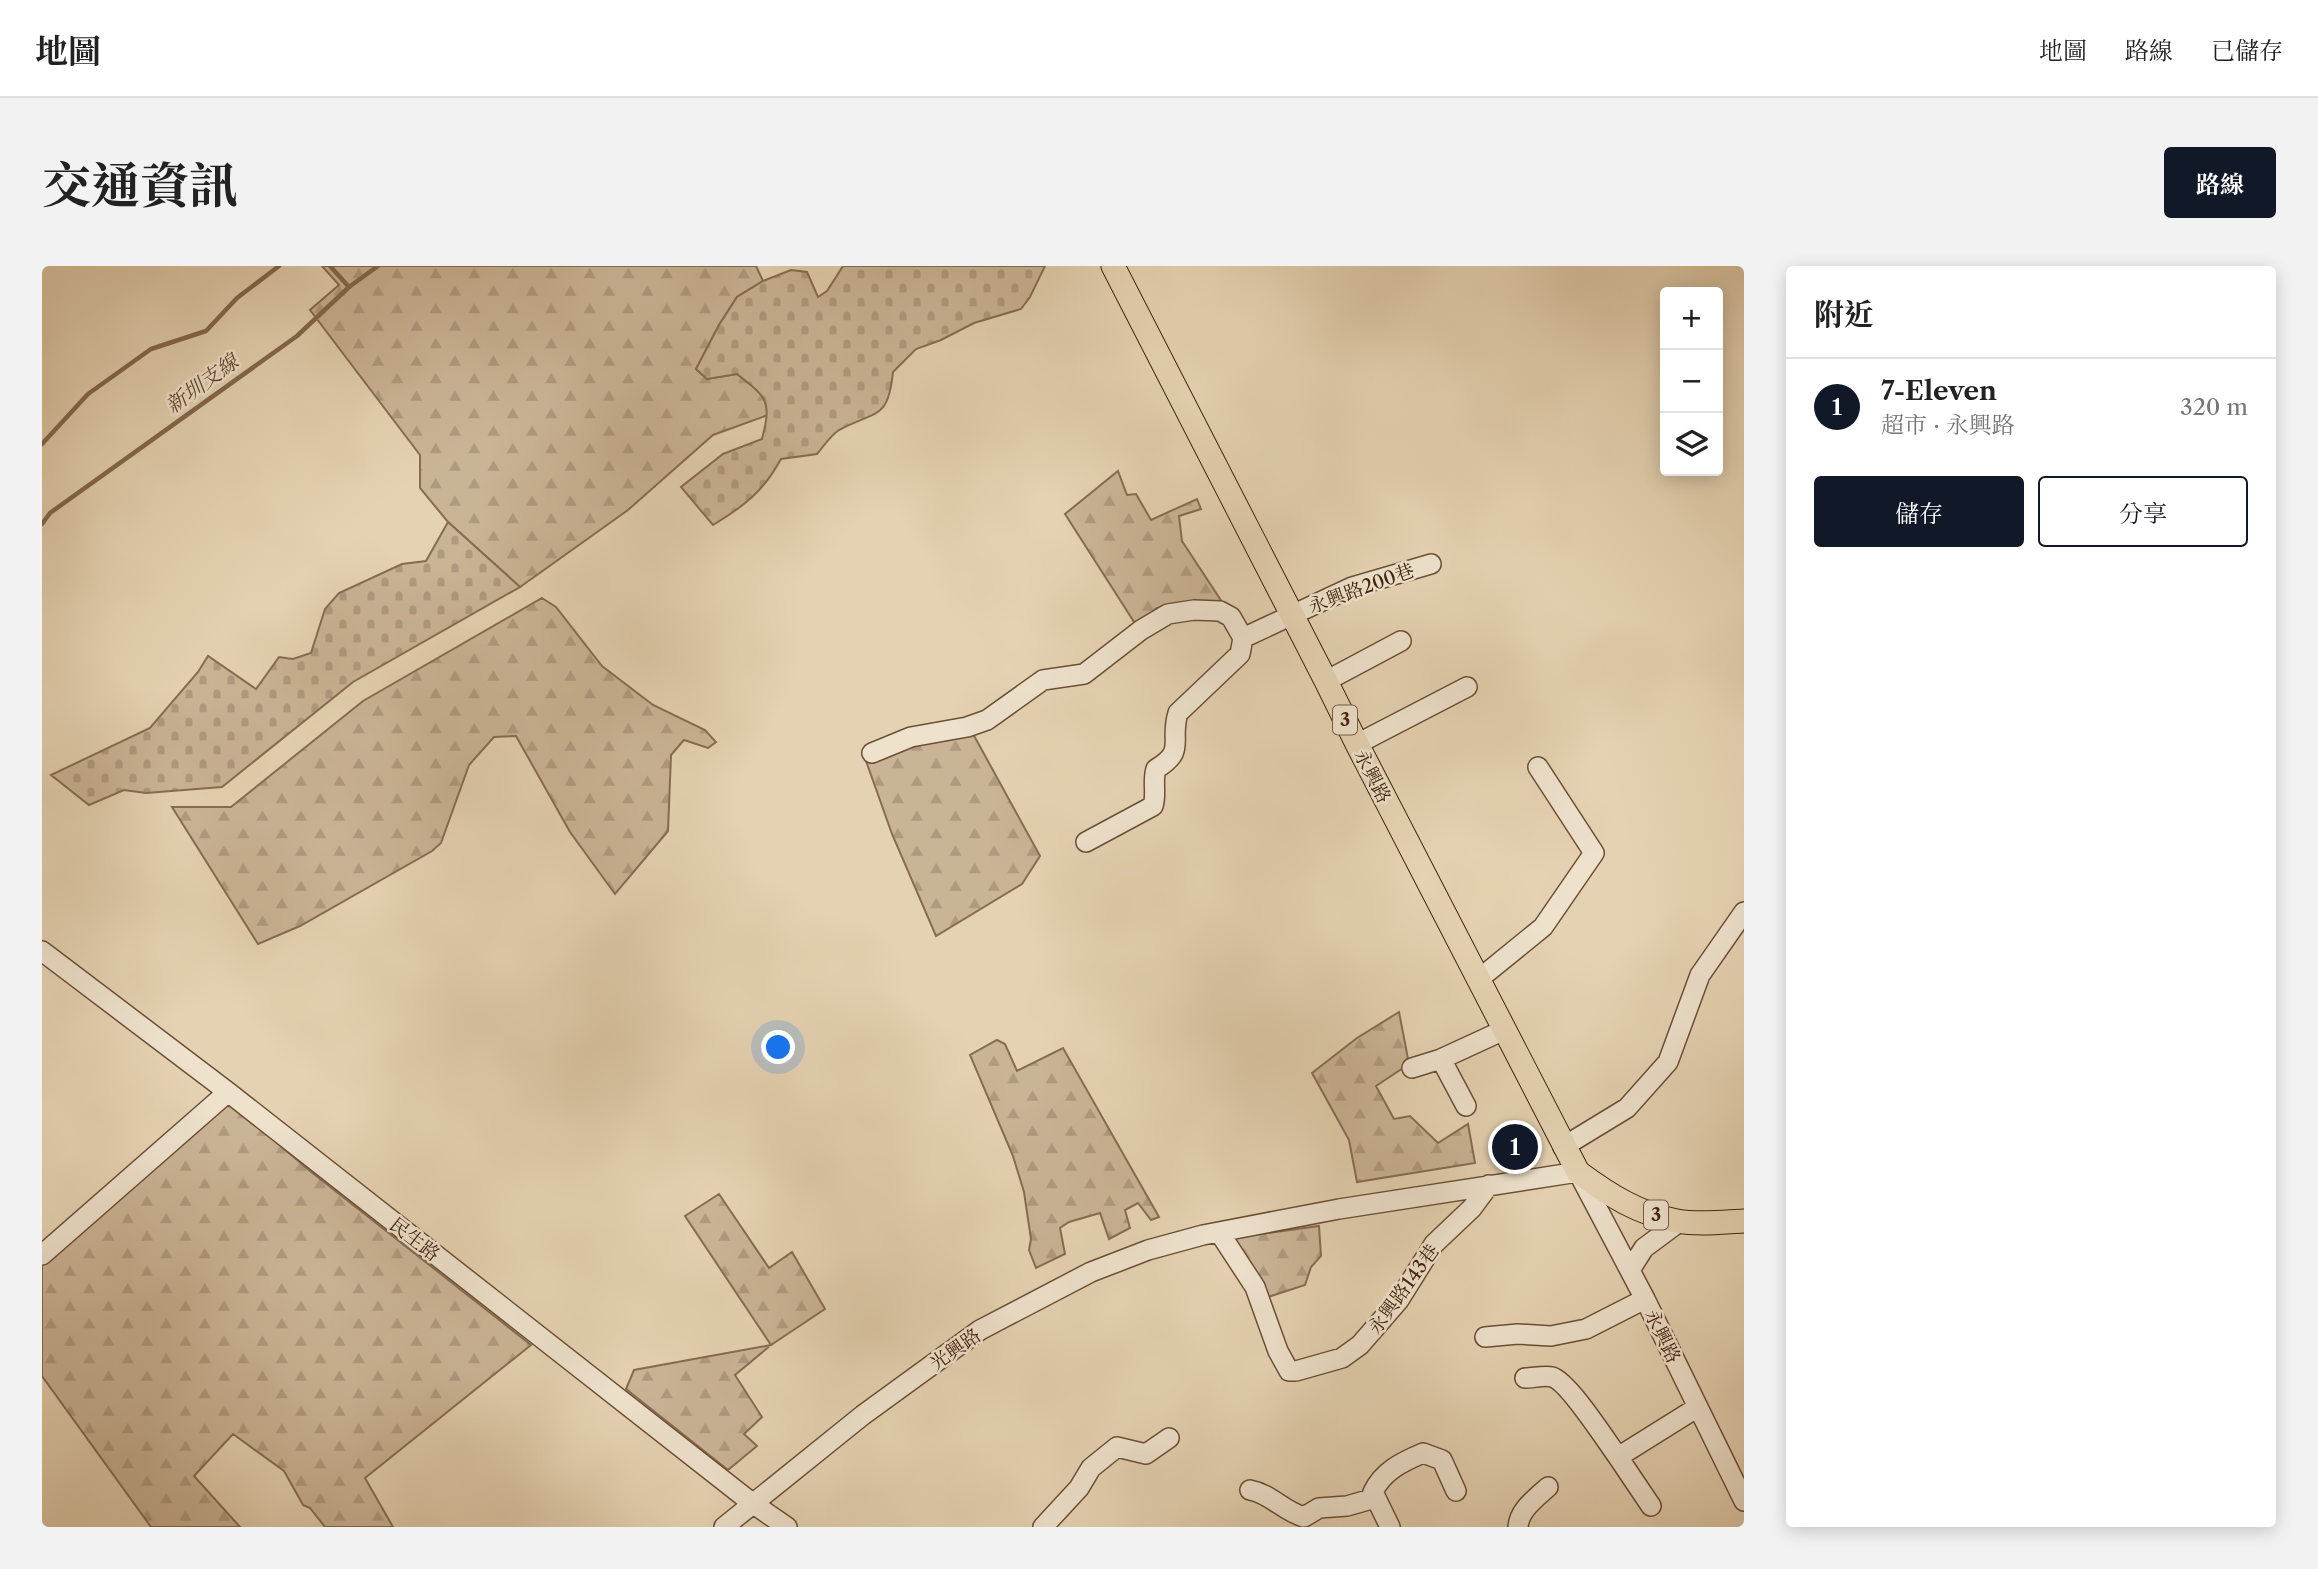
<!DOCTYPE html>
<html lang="zh-TW">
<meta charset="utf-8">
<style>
:root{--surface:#fff;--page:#f2f2f2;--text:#222;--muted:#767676;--line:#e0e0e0;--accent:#111827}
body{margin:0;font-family:"Libre Caslon Text","Noto Serif TC",serif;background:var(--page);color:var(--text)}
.controls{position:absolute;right:21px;top:21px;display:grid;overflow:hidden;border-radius:7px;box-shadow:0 4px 18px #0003}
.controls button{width:63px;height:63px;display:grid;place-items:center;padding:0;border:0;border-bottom:2px solid var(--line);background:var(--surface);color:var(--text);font:35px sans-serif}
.you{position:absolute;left:737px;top:782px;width:24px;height:24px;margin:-18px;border:5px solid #fff;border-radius:50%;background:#1a73e8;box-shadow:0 0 0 10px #1a73e833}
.badge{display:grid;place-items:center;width:46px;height:46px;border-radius:50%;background:var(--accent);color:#fff;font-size:23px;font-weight:700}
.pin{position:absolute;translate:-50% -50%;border:4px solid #fff;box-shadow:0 2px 7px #0006}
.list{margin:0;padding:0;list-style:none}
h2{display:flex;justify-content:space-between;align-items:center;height:91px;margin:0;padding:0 28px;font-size:30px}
h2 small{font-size:23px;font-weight:400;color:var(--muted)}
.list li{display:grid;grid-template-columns:46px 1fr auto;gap:21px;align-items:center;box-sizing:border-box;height:98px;padding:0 28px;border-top:2px solid var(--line)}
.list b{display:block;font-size:26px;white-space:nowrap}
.list p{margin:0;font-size:23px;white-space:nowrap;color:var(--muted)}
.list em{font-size:23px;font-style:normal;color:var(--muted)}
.actions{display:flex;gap:14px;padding:21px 28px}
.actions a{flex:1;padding:16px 0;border:2px solid var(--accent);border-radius:7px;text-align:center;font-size:24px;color:var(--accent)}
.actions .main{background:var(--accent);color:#fff}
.icon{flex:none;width:38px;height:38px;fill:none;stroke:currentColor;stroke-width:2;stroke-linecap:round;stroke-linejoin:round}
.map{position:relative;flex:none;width:1702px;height:1261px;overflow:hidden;border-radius:7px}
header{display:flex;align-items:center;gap:42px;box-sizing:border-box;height:98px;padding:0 35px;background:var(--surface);border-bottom:2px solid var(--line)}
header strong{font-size:33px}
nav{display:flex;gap:38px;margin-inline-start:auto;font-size:24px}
.intro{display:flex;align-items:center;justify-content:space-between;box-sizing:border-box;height:168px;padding:0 42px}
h1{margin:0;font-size:49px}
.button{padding:18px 32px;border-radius:7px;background:var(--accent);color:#fff;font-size:24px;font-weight:700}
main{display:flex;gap:42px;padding:0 42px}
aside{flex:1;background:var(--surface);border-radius:7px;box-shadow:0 4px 18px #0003}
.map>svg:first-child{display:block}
.forest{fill:url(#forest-firs);stroke:#876c52;stroke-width:2}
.cemetery{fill:url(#cemetery-stones);stroke:#876c52;stroke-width:2}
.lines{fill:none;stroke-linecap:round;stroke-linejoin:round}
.stream{stroke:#84684e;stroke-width:4.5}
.minor-casing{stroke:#6c4f36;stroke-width:22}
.major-casing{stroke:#44230d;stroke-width:25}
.minor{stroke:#eee2cd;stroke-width:19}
.major{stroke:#e5d2b2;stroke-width:23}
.labels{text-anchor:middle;stroke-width:5;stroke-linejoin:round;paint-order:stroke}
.shield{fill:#eee2cd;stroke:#775c47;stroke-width:2}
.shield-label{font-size:18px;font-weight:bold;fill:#44230d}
.street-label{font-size:19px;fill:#44230d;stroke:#eee2cd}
.water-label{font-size:21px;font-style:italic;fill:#64462e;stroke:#eee2cd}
</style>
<header>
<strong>地圖</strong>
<nav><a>地圖</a><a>路線</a><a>已儲存</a></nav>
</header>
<div class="intro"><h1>交通資訊</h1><a class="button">路線</a></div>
<main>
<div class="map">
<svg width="1702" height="1261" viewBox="0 0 1702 1261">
<defs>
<pattern id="forest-firs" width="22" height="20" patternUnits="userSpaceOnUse" patternTransform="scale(1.75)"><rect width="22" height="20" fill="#cab496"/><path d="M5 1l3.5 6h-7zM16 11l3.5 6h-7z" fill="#af9a80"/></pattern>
<pattern id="cemetery-stones" width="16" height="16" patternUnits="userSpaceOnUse" patternTransform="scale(1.75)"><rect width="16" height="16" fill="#cab496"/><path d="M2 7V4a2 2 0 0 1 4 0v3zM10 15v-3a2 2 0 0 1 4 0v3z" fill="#af9a80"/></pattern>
</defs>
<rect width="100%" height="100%" fill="#e5d2b2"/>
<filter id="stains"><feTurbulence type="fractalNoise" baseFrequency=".00286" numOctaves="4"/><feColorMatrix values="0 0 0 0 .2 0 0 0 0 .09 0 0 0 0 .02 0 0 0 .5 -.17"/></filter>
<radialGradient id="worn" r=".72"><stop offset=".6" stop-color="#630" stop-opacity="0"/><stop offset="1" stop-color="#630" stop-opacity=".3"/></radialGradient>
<path class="forest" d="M280,0H714L721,15L695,31L677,59L654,103L665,113L695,108L722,129L726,149L671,169L586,244L478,321L406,256L378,222V189L268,44L297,19Z
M1076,205L1085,229L1094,228L1109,254L1155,233L1159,243L1137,250L1140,275L1180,336L1115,342L1094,359L1023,248Z
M500,332L514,341L560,400L611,439L663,464L674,476L666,482L642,474L629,489L626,565L573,628L528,566L474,470L452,471L427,499L399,577L390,585L258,660L216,678L130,541H189L321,435Z
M930,466L998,590L980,618L894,670L850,568L824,495L877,477Z
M1357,746L1367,798L1334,820L1352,853L1368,850L1396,877L1426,858L1433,897L1315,916L1307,874L1270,807L1315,772Z
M955,774L963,778L975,805L1021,782L1117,951L1109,954L1096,937L1083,944L1088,962L1067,973L1058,947L1027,956L1018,962L1023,988L994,1002L987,984L989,973L982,926L971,890L928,789Z
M186,835L268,905L489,1079L323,1212L351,1261H283L268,1242L261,1239L242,1205L191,1168L152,1210L198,1261H109L0,1110V997Z
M677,928L727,1002L750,986L783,1043L729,1079L693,1109L720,1151L702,1168L715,1180L686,1204L584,1123L592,1104L729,1079L643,950Z
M1277,960L1279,990L1269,1001L1263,1019L1226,1031L1191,972Z"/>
<path class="cemetery" d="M801,0H1003L988,31L979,43L932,57L899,74L874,83L851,106C846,155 834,144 797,164C789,169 781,181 775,188L739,193C721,226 702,240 671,259L639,221L681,188L720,173C730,134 725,132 695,108L665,113L654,103L677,59L695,31L721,15L749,4L765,6L776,31L785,25Z
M406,256L478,321L311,416L180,521L104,527L82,524L47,539L9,509L108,462L156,406L166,390L214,423L237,391L251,393L269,387L283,343L297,327L360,298L384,295Z"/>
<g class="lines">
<path class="stream" d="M288,0L307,21
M0,178L46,128L109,83L164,65L195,32L237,0
M0,258L8,247L255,70L307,21L336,0"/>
<g class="minor-casing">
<path id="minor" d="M1201,372L1310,321L1389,298
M1284,415L1359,375
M1315,478L1425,421
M830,487L869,471L925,461L945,454L1001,414L1042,408L1099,364L1126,348L1152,344L1178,345L1189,351L1201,372L1198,388L1136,447C1127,476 1145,484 1114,503C1110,516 1115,527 1111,540L1044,576
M0,685L186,826L710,1237L745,1261
M1437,713L1501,661L1552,587L1496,501
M1370,802L1399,793
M1424,840L1399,793L1462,764
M1521,881L1585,842L1626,796L1658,709L1702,646
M1177,966L1213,1021L1236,1085L1247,1105H1254L1300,1092L1318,1079L1357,1034L1392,978L1430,942L1447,919
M0,989L186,826
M1588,1004L1602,982L1637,956
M1443,1071L1476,1068L1509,1070L1544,1063L1603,1033
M1483,1112C1491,1112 1503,1109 1510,1111C1526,1115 1565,1176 1576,1191
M1208,1224C1229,1228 1241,1245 1262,1251L1277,1242L1305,1240L1333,1232
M1609,1240L1576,1191L1656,1141
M682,1261L821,1149L938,1064L1049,1006L1106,984L1161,969L1297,943L1536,906L1603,1033L1702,1235
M1001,1261L1037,1222L1049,1202L1075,1181L1104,1188L1127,1172
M1348,1261L1331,1226C1341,1205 1360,1196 1381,1187L1400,1194L1414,1225
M1476,1261C1477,1244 1494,1232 1506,1221"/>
</g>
<g class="major-casing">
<path id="major" d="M1071,0L1284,415L1315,478L1536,906C1567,929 1597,948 1635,955C1656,959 1681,956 1702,955"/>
</g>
<use href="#minor" class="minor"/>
<use href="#major" class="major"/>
</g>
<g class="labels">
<g class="shield">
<rect x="1291" y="439.5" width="24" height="29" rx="5"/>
<rect x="1602" y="934.5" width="24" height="29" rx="5"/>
</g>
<g class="shield-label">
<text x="1303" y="460">3</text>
<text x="1614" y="955">3</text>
</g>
<g class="street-label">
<text transform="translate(1319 322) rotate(-20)" y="7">永興路200巷</text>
<text transform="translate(1331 510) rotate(63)" y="7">永興路</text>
<text transform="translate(373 973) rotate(38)" y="7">民生路</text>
<text transform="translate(1361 1023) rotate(-54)" y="7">永興路143巷</text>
<text transform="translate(1621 1070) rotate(64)" y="7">永興路</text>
<text transform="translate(913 1083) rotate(-35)" y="7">光興路</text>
</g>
<g class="water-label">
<text transform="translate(160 118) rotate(-36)" y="7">新圳支線</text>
</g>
</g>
<rect width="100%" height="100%" filter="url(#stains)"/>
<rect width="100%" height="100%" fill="url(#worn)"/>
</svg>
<div class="controls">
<button>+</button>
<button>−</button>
<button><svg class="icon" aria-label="layers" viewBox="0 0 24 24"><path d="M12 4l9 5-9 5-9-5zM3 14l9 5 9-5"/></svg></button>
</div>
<div class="you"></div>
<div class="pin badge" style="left:1473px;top:881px">1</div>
</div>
<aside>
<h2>附近<small></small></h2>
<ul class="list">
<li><span class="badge">1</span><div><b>7-Eleven</b><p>超市 · 永興路</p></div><em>320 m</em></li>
</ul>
<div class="actions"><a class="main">儲存</a><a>分享</a></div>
</aside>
</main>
